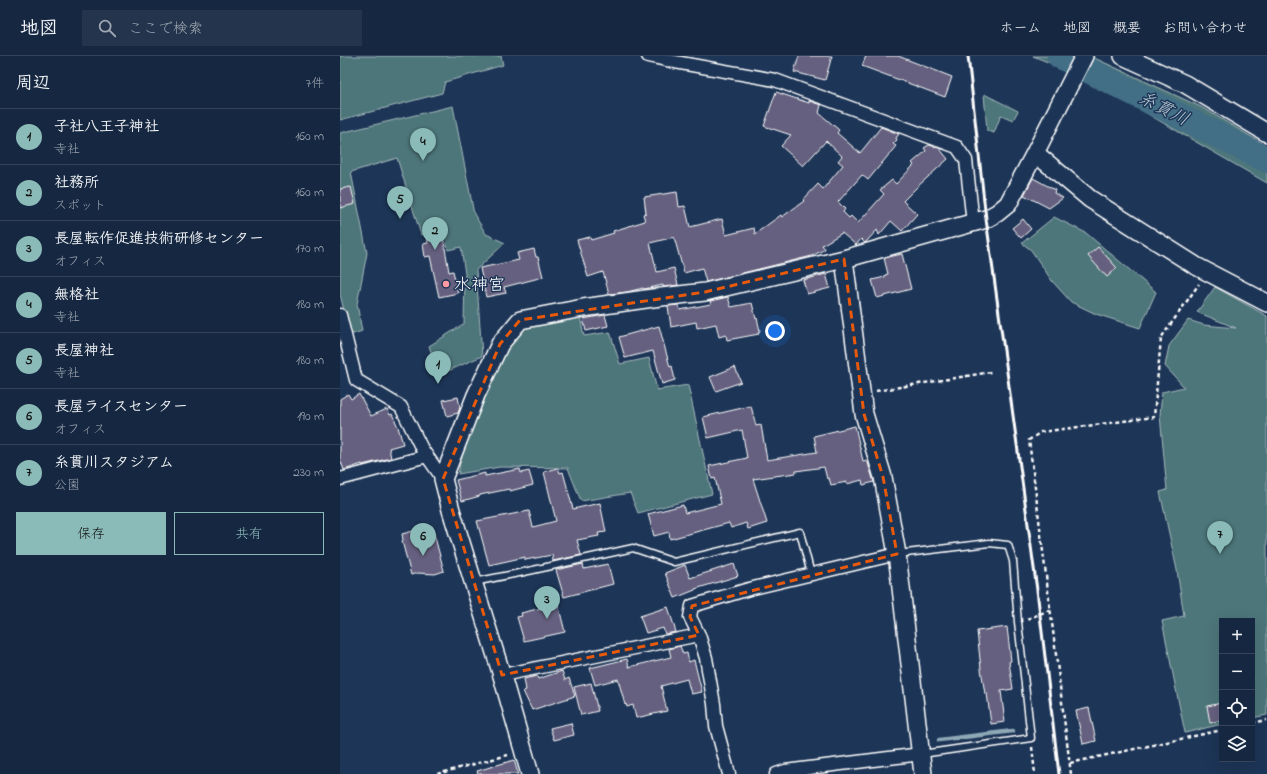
<!DOCTYPE html>
<html lang="ja">
<meta charset="utf-8">
<style>
:root{--surface:#162841;--page:#23344c;--text:#f1f3f6;--muted:#9ea6b1;--line:#35445a;--accent:#8bbbb9}
body{margin:0;font-family:"Indie Flower","Klee One",sans-serif;background:var(--page);color:var(--text)}
.controls{position:absolute;right:12px;bottom:12px;display:grid;overflow:hidden;border-radius:0px;box-shadow:0 4px 16px #0002}
.controls button{width:36px;height:36px;display:grid;place-items:center;padding:0;border:0;border-bottom:1px solid var(--line);background:var(--surface);color:var(--text);font:20px sans-serif}
.you{position:absolute;left:435px;top:275px;width:14px;height:14px;margin:-10px;border:3px solid #fff;border-radius:50%;background:#1a73e8;box-shadow:0 0 0 6px #1a73e833}
.badge{display:grid;place-items:center;width:26px;height:26px;border-radius:50%;background:var(--accent);color:#111;font-size:13px;font-weight:700}
.pin{position:absolute;translate:-50% -33px;filter:drop-shadow(0 1px 2px #0008)}
.pin::after{content:'';position:absolute;top:21px;width:14px;height:12px;background:inherit;clip-path:polygon(0 0,100% 0,50% 100%)}
.list{margin:0;padding:0;list-style:none}
h2{display:flex;justify-content:space-between;align-items:center;height:52px;margin:0;padding:0 16px;font-size:17px}
h2 small{font-size:13px;font-weight:400;color:var(--muted)}
.list li{display:grid;grid-template-columns:26px 1fr auto;gap:12px;align-items:center;box-sizing:border-box;height:56px;padding:0 16px;border-top:1px solid var(--line)}
.list b{display:block;font-size:15px;white-space:nowrap}
.list p{margin:0;font-size:13px;white-space:nowrap;color:var(--muted)}
.list em{font-size:13px;font-style:normal;color:var(--muted)}
.actions{display:flex;gap:8px;padding:12px 16px}
.actions a{flex:1;padding:9px 0;border:1px solid var(--accent);border-radius:0px;text-align:center;font-size:14px;color:var(--accent)}
.actions .main{background:var(--accent);color:#111}
.icon{flex:none;width:22px;height:22px;fill:none;stroke:currentColor;stroke-width:2;stroke-linecap:round;stroke-linejoin:round}
.map{position:relative;flex:none;width:927px;height:718px;overflow:hidden}
header{display:flex;align-items:center;gap:24px;box-sizing:border-box;height:56px;padding:0 20px;background:var(--surface);border-bottom:1px solid var(--line)}
header strong{font-size:19px}
nav{display:flex;gap:22px;margin-inline-start:auto;font-size:14px}
.search{width:280px;height:36px;background:var(--page);display:flex;align-items:center;gap:10px;box-sizing:border-box;padding:0 14px;border-radius:0px;color:var(--muted);font-size:15px}
main{display:flex}
aside{flex:1;background:var(--surface)}
.map>svg:first-child{display:block}
.green{fill:#4e767a;stroke:#a6babc}
.lines{fill:none;stroke-linecap:round;stroke-linejoin:round}
.stream{stroke:#8ea8b6;stroke-width:4.5}
.river{stroke:#426e86;stroke-width:26}
.building{fill:#65617f;stroke:#fff}
.lane-casing{stroke:#fff;stroke-width:9}
.street-casing{stroke:#fff;stroke-width:15}
.secondary-casing{stroke:#fff;stroke-width:20}
.path{stroke:#fff;stroke-width:2.5;stroke-dasharray:4 3;stroke-linecap:butt}
.lane{stroke:#1d3557;stroke-width:6}
.street{stroke:#1d3557;stroke-width:12}
.secondary{stroke:#1d3557;stroke-width:17}
.rail{stroke:#fff;stroke-width:3}
.marked{fill:none;stroke:#e8590c;stroke-width:3;stroke-dasharray:8 5;stroke-linejoin:round}
.poi-dot{fill:#ff9aa2;stroke:#1d3557;stroke-width:1.5}
.labels{text-anchor:middle;stroke-width:3;stroke-linejoin:round;paint-order:stroke}
.poi-label{font-size:17px;fill:#fff;stroke:#1d3557;text-anchor:start}
.water-label{font-size:18px;font-style:italic;fill:#b3c5cf;stroke:#1d3557}
</style>
<header>
<strong>地図</strong>
<div class="search"><svg class="icon" aria-label="search" viewBox="0 0 24 24"><circle cx="10" cy="10" r="6"/><path d="M15 15l6 6"/></svg>ここで検索</div>
<nav><a>ホーム</a><a>地図</a><a>概要</a><a>お問い合わせ</a></nav>
</header>
<main>
<aside>
<h2>周辺<small>7件</small></h2>
<ul class="list">
<li><span class="badge">1</span><div><b>子社八王子神社</b><p>寺社</p></div><em>160 m</em></li>
<li><span class="badge">2</span><div><b>社務所</b><p>スポット</p></div><em>160 m</em></li>
<li><span class="badge">3</span><div><b>長屋転作促進技術研修センター</b><p>オフィス</p></div><em>170 m</em></li>
<li><span class="badge">4</span><div><b>無格社</b><p>寺社</p></div><em>180 m</em></li>
<li><span class="badge">5</span><div><b>長屋神社</b><p>寺社</p></div><em>180 m</em></li>
<li><span class="badge">6</span><div><b>長屋ライスセンター</b><p>オフィス</p></div><em>190 m</em></li>
<li><span class="badge">7</span><div><b>糸貫川スタジアム</b><p>公園</p></div><em>230 m</em></li>
</ul>
<div class="actions"><a class="main">保存</a><a>共有</a></div>
</aside>
<div class="map">
<svg width="927" height="718" viewBox="0 0 927 718">
<rect width="100%" height="100%" fill="#1d3557"/>
<filter id="ink" filterUnits="userSpaceOnUse"><feTurbulence type="fractalNoise" baseFrequency=".025" numOctaves="2"/><feDisplacementMap in="SourceGraphic" scale="8" xChannelSelector="R" yChannelSelector="G"/><feConvolveMatrix kernelMatrix="1 2 1 2 8 2 1 2 1" color-interpolation-filters="sRGB"/></filter>
<g filter="url(#ink)">
<path class="green" d="M0,0H161L163,9L105,26L102,37L0,64Z
M693,0H750L861,51L927,90V127L742,20Z
M644,38L678,55L673,64L661,59L654,77L647,75Z
M113,50L134,158L146,178L165,187L136,214L142,300L99,319L89,290L124,268L125,218L121,191L108,194L104,173L81,179L57,102L11,116L27,197L17,248L22,275L10,279L0,238V77Z
M714,161L746,177L816,236L800,272L756,258L731,246L712,225L691,194L682,187Z
M875,231L927,260V659L912,662V565H882V668L845,677L822,565L844,560L837,514L820,436L827,434L820,359L822,336L844,331L825,310L829,290L848,264L864,269L896,272L857,256Z
M239,256L244,280L270,276L280,308L309,302L317,334L348,329L372,438L298,457L290,437L241,445L228,412L160,411L118,418L125,382L150,319L175,278L184,270Z"/>
<g class="lines">
<path class="stream" d="M599,684L673,675"/>
<path class="river" d="M720,0L927,104"/>
</g>
<path class="building" d="M459,0H492L485,24L454,16Z
M526,0H558L612,21L605,41L522,10Z
M436,36L469,47V45L481,49L479,57L499,74L497,77L520,97L541,71L559,78L556,82L557,84L553,88L556,90L528,124L522,119L498,146L505,153L503,156L509,162L511,160L518,167L544,138L540,134L552,124L556,128L574,109L572,107L586,95L584,92L589,89L599,92L608,103L577,131L563,145L577,158L562,175L551,165L539,179L537,174L526,186L525,187L521,183L516,189L502,177L482,189L485,193L472,200L366,226L362,212L344,217L334,181L310,187L317,216L334,212L338,229L323,231V229L304,233L303,232L287,236L269,238L263,216L248,221L237,184L250,181L251,184L274,177L273,175L305,165L303,158L306,157L304,141L337,136L339,151L345,150L350,171L382,163L386,179L414,172L415,178L441,159L442,161L464,145L463,144L478,128L483,133L503,109L498,105L502,100L486,85L463,110L441,90L451,79L424,70Z
M693,122L715,134L714,137L723,142L709,152L684,139Z
M11,131L15,148L0,152V133Z
M683,163L691,173L681,182L672,172Z
M103,180L109,216L113,215L118,237L99,241L90,200L85,201L83,188L88,187L87,182Z
M758,191L777,212L767,221L748,200Z
M194,193L196,201H198L203,221L164,231L166,237L146,241L140,212L179,204L177,197Z
M562,198L571,233L537,242L532,224L545,221V219L548,218L544,202Z
M486,218L490,232L467,238L463,224Z
M388,241L391,251L412,247L416,263L417,262L420,275L418,276L419,278L387,284L386,279L379,281L376,268L357,272L356,266L331,271L328,250L339,249L340,254L371,248L370,245Z
M265,259L268,270L246,275L243,263Z
M319,270L330,311L332,310L335,324L322,328L313,295L285,302L279,281Z
M395,311L401,326L376,335L370,321Z
M8,338L11,343L19,338L31,360L47,353L50,359L52,358L58,371L63,388L49,392L51,402L22,409V408L4,414L0,403V343Z
M118,341L120,351L118,357L107,360L103,344Z
M411,350L416,370L421,369L427,404L477,396L474,380L515,370L523,405L527,404L534,426L523,429L522,424L507,428V426L491,429L489,422L487,423L484,411L456,415V417L413,423L427,467L408,473L406,467L391,472L389,467L330,483L329,476L314,480L308,458L343,449L345,457L381,448L375,422L372,423L369,410L407,402L402,374L368,382L363,361Z
M218,412L220,417L223,416L233,453L260,447L266,476L258,477L259,480L237,484L241,499L213,505L212,499L185,504V501L149,509L137,465L189,455L193,471L216,465L204,416Z
M180,413L181,417L189,415L193,429L170,435L169,433L140,439V440L122,445L116,424L145,417V420Z
M92,470L104,515L95,518L77,517L71,519L62,485L63,484L62,478Z
M243,508L244,513L268,508L273,528L224,541L216,514Z
M394,508L398,520L355,533V534L335,542L325,517L345,509L350,522Z
M218,548L225,576L184,585L177,561L182,560L181,557Z
M328,551L336,576L325,578L323,572L306,577L300,560Z
M667,571L671,605L669,606L673,633L661,635L665,666L651,668L647,637L645,638L641,613L637,575Z
M340,590L343,598L347,597L349,606L354,604L362,636L351,638L347,623L321,630L327,655L296,662L293,649L287,651L286,648L285,649L278,623L255,629L250,612L287,603L289,611L331,601L329,593Z
M222,615L225,624L229,622L235,640L192,654L183,635L186,634L184,623L197,620L198,623Z
M251,627L258,655L241,659L234,631Z
M882,647V664L870,667L867,650Z
M749,652L756,685L743,688L736,655Z
M231,667L234,679L214,684L210,672Z
M174,704L178,718H138L137,715Z"/>
<g class="lines">
<g class="lane-casing">
<path id="lane" d="M558,498L649,487L668,489L673,505L678,566L691,682L582,698
M134,526L184,516L293,492L334,506L460,476L471,518"/>
</g>
<g class="street-casing">
<path id="street" d="M308,0L335,6L435,24L617,91L626,104L633,167
M0,259L16,324L61,351L82,393L103,423
M0,423L87,400
M162,619L359,579
M389,718L376,670L374,648L366,602L359,579L350,561L352,550L409,533L557,498
M436,718L445,715L581,698"/>
</g>
<g class="secondary-casing">
<path id="secondary" d="M783,0L845,28L927,77
M695,97L750,143L856,210L927,247
M504,203L524,358L543,421L557,498L583,718
M190,718L160,613L111,454L103,423L136,339L160,288L180,264L243,252L313,242L365,236L504,203L646,163L657,157L668,148L695,97L744,0"/>
</g>
<path class="path" d="M536,335L651,316
M687,563L710,554
M912,667L927,664
M692,691L695,718
M730,707L882,674
M97,718L168,699
M731,718L689,384L701,376L814,361L821,282L859,228"/>
<use href="#lane" class="lane"/>
<use href="#street" class="street"/>
<use href="#secondary" class="secondary"/>
<path class="rail" d="M628,0L646,163L697,534L719,718"/>
</g>
</g>
<path class="marked" d="M504,203L524,358L543,421L557,498L352,550L350,561L359,579L162,619L103,423L160,288L180,264L365,236Z"/>
<circle class="poi-dot" cx="106" cy="228" r="4"/>
<g class="labels">
<g class="poi-label">
<text x="114" y="234">水神宮</text>
</g>
<g class="water-label">
<text transform="translate(824 52) rotate(27)" y="6">糸貫川</text>
</g>
</g>
</svg>
<div class="controls">
<button>+</button>
<button>−</button>
<button><svg class="icon" aria-label="locate" viewBox="0 0 24 24"><circle cx="12" cy="12" r="6"/><path d="M12 2v4M12 18v4M2 12h4M18 12h4"/></svg></button>
<button><svg class="icon" aria-label="layers" viewBox="0 0 24 24"><path d="M12 4l9 5-9 5-9-5zM3 14l9 5 9-5"/></svg></button>
</div>
<div class="you"></div>
<div class="pin badge" style="left:98px;top:328px">1</div>
<div class="pin badge" style="left:95px;top:194px">2</div>
<div class="pin badge" style="left:207px;top:563px">3</div>
<div class="pin badge" style="left:83px;top:105px">4</div>
<div class="pin badge" style="left:60px;top:163px">5</div>
<div class="pin badge" style="left:83px;top:500px">6</div>
<div class="pin badge" style="left:880px;top:498px">7</div>
</div>
</main>
